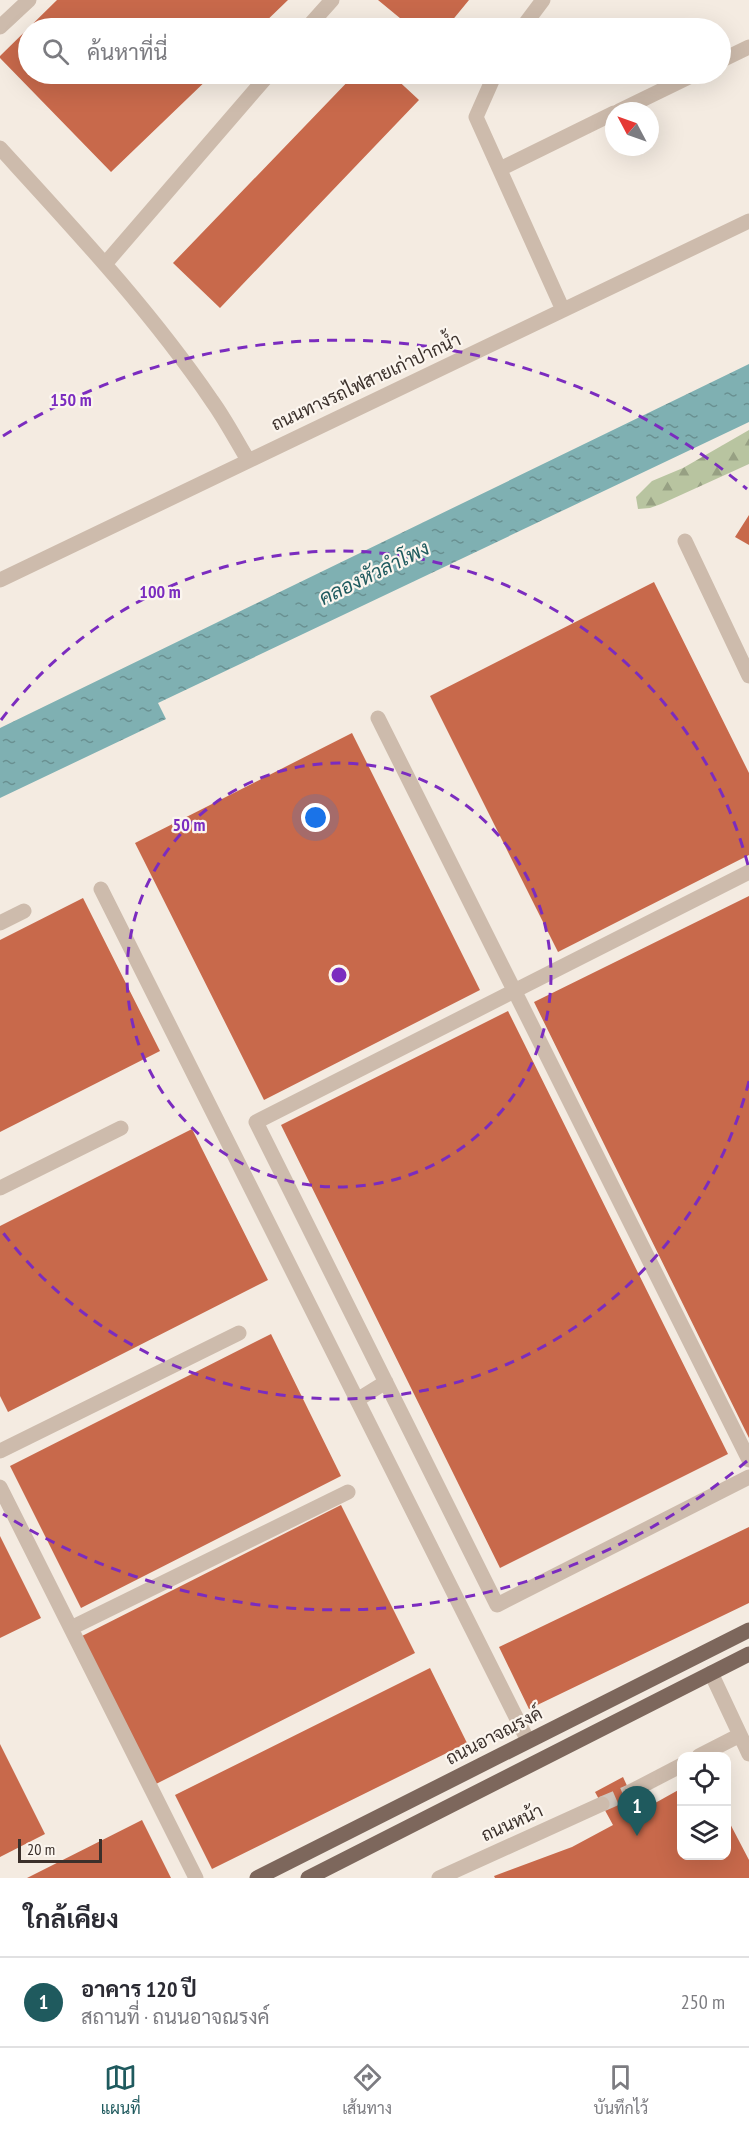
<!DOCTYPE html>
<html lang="th">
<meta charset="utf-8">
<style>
:root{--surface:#fff;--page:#f7f7f7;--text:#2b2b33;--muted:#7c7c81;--line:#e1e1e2;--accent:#1f5a5e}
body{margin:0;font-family:"PT Sans Narrow",Sarabun,sans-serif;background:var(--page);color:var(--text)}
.controls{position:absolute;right:18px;bottom:18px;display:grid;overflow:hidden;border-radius:12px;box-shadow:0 6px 24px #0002}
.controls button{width:54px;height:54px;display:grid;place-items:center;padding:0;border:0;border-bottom:2px solid var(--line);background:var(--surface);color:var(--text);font:30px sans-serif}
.compass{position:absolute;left:605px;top:102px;width:54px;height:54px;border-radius:50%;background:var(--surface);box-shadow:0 6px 24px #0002;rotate:311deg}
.scale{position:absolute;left:18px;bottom:15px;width:84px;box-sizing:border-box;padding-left:6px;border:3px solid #3b302b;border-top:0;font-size:16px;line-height:21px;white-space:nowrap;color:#3b302b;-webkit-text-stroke:4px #fbf5ee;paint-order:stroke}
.you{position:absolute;left:316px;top:818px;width:21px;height:21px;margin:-15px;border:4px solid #fff;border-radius:50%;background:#1a73e8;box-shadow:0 0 0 9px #1a73e833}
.badge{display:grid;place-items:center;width:39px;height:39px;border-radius:50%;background:var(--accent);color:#fff;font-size:20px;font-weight:700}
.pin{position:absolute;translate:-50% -50px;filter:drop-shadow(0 2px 3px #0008)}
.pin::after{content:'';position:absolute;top:32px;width:21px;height:18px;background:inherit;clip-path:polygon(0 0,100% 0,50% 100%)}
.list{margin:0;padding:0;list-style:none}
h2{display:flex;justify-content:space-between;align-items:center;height:78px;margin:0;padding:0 24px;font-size:26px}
h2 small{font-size:20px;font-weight:400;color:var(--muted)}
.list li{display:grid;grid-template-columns:39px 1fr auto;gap:18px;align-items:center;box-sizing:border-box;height:90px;padding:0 24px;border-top:2px solid var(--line)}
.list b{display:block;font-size:22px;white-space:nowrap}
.list p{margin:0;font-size:20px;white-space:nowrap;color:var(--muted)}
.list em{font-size:20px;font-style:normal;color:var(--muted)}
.icon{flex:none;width:33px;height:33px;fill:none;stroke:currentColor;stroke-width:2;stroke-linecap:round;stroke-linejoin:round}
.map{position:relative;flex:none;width:749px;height:1878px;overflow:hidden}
.search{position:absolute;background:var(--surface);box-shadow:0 6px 24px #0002;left:18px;right:18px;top:18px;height:66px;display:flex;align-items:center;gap:15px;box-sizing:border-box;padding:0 21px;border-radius:33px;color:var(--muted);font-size:22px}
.sheet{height:168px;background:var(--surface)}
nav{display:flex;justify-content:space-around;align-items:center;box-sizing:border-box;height:84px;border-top:2px solid var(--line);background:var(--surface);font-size:16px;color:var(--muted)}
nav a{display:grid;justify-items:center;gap:3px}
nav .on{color:var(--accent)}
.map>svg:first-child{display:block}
.forest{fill:url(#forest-firs)}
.water{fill:url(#water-ripples)}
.building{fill:#c8694b}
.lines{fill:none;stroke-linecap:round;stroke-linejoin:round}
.minor-tunnel{stroke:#cfc6bd;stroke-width:15;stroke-dasharray:15 8;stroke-linecap:butt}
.minor{stroke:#cdbbac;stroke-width:15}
.major{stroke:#7d675c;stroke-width:15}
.ring{fill:none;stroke:#7b2cbf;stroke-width:3;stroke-dasharray:10 8}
.labels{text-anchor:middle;stroke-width:4.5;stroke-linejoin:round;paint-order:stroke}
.street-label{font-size:18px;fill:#3b302b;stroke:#fbf5ee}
.water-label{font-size:20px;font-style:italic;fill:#1f5a5e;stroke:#fbf5ee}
.centre{fill:#7b2cbf;stroke:#fbf5ee;stroke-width:3}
.ring-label{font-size:18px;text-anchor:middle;font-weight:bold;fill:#7b2cbf;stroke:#fbf5ee;stroke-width:4.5;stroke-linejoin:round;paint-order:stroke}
</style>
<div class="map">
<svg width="749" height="1878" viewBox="0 0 749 1878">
<defs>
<pattern id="forest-firs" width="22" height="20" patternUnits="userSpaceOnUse" patternTransform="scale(1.5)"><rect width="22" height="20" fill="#b8c4a0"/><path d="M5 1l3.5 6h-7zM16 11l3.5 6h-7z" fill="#97a083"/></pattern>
<pattern id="water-ripples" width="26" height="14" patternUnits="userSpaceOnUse" patternTransform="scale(1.5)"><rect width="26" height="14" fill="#7fb0b2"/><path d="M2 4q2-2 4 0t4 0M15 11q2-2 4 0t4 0" fill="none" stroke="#699091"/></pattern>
</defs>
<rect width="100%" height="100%" fill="#f4ebe1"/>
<path class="forest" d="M749,430V464L661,504L650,508L638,509L636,497L652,481L683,468Z"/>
<path class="water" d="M749,364V422L158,703L166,719L0,798V728Z"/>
<path class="building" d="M57,0H288L259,28H28V74H213L111,172L0,58V56Z
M378,0H469L446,28H412Z
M355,74H391L419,100L220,308L173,263Z
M749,515V545L735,537Z
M654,582L749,773V855L558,952L430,696Z
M352,733L480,990L264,1100L135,843Z
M749,896V1438L534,1002Z
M83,898L160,1051L0,1132V940Z
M508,1011L728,1454L500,1568L281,1125Z
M192,1129L268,1280L8,1412L0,1396V1226Z
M271,1334L341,1476L81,1608L10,1466Z
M341,1505L415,1653L156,1784L82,1636Z
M749,1527V1603L529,1709L499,1647Z
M0,1536L41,1618L0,1638Z
M430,1668L467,1743L212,1869L175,1795Z
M0,1744L45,1834L0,1857Z
M623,1777L639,1812L682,1788V1856H726V1816L749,1860V1878H495L494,1876L572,1847L613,1825L595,1792Z
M142,1820L171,1878H27Z"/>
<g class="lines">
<path class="minor-tunnel" d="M602,1804L630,1792"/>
<path class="minor" d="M0,27L29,0
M307,28L332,0
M522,28L543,0
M720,61L749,47
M495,74L476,117L563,310
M619,111L695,74
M0,148C74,229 150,310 212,401C225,419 236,440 248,460
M500,169L614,113
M105,264L269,74
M685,541L749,676
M0,580L749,221
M378,718L749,1460
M749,872L256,1122L497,1605L749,1477
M101,889L528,1741
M0,923L24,911
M0,1188L121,1128
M357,1400L386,1382
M0,1451L239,1333
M0,1487L196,1878
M71,1628L348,1492
M711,1673L749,1754
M699,1756L740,1735
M630,1792L682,1765
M439,1878L602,1804"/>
<path class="major" d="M257,1878L749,1630
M308,1878L749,1654"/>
</g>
<g class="ring">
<circle cx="339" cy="975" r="212"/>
<path d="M749 1081A423 423 0 0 1 1 1230M1 720A423 423 0 0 1 749 869"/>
<path d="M747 1461A635 635 0 0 1 3 1514M3 436A635 635 0 0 1 747 489"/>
</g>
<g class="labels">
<g class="street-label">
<text transform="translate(366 382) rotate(-25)" y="6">ถนนทางรถไฟสายเก่าปากน้ำ</text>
<text transform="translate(494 1736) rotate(-27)" y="6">ถนนอาจณรงค์</text>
<text transform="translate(512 1823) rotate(-24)" y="6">ถนนหน้า</text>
</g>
<g class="water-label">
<text transform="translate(374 573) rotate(-26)" y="7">คลองหัวลำโพง</text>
</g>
</g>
<circle cx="339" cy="975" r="9" class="centre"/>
<g class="ring-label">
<text x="71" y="406">150 m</text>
<text x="160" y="598">100 m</text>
<text x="189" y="831">50 m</text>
</g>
</svg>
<div class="controls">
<button><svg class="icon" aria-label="locate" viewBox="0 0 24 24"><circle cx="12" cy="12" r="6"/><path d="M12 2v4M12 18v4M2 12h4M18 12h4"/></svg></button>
<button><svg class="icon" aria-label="layers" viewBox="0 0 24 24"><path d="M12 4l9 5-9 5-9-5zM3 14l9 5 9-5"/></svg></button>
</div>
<svg class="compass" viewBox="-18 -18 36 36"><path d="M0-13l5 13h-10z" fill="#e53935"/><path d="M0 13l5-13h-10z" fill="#7c7c81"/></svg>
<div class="scale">20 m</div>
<div class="you"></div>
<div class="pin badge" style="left:637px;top:1836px">1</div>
<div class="search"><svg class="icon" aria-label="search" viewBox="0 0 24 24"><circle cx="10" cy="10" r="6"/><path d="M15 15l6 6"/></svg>ค้นหาที่นี่</div>
</div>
<section class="sheet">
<h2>ใกล้เคียง<small></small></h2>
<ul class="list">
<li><span class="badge">1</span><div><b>อาคาร 120 ปี</b><p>สถานที่ · ถนนอาจณรงค์</p></div><em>250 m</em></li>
</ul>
</section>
<nav>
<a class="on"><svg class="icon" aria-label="map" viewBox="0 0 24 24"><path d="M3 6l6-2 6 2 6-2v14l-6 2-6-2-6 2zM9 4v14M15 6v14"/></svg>แผนที่</a>
<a><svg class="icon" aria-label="directions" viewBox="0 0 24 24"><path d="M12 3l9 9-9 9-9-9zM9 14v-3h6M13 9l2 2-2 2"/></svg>เส้นทาง</a>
<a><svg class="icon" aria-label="saved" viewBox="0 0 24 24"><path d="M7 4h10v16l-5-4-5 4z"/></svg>บันทึกไว้</a>
</nav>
